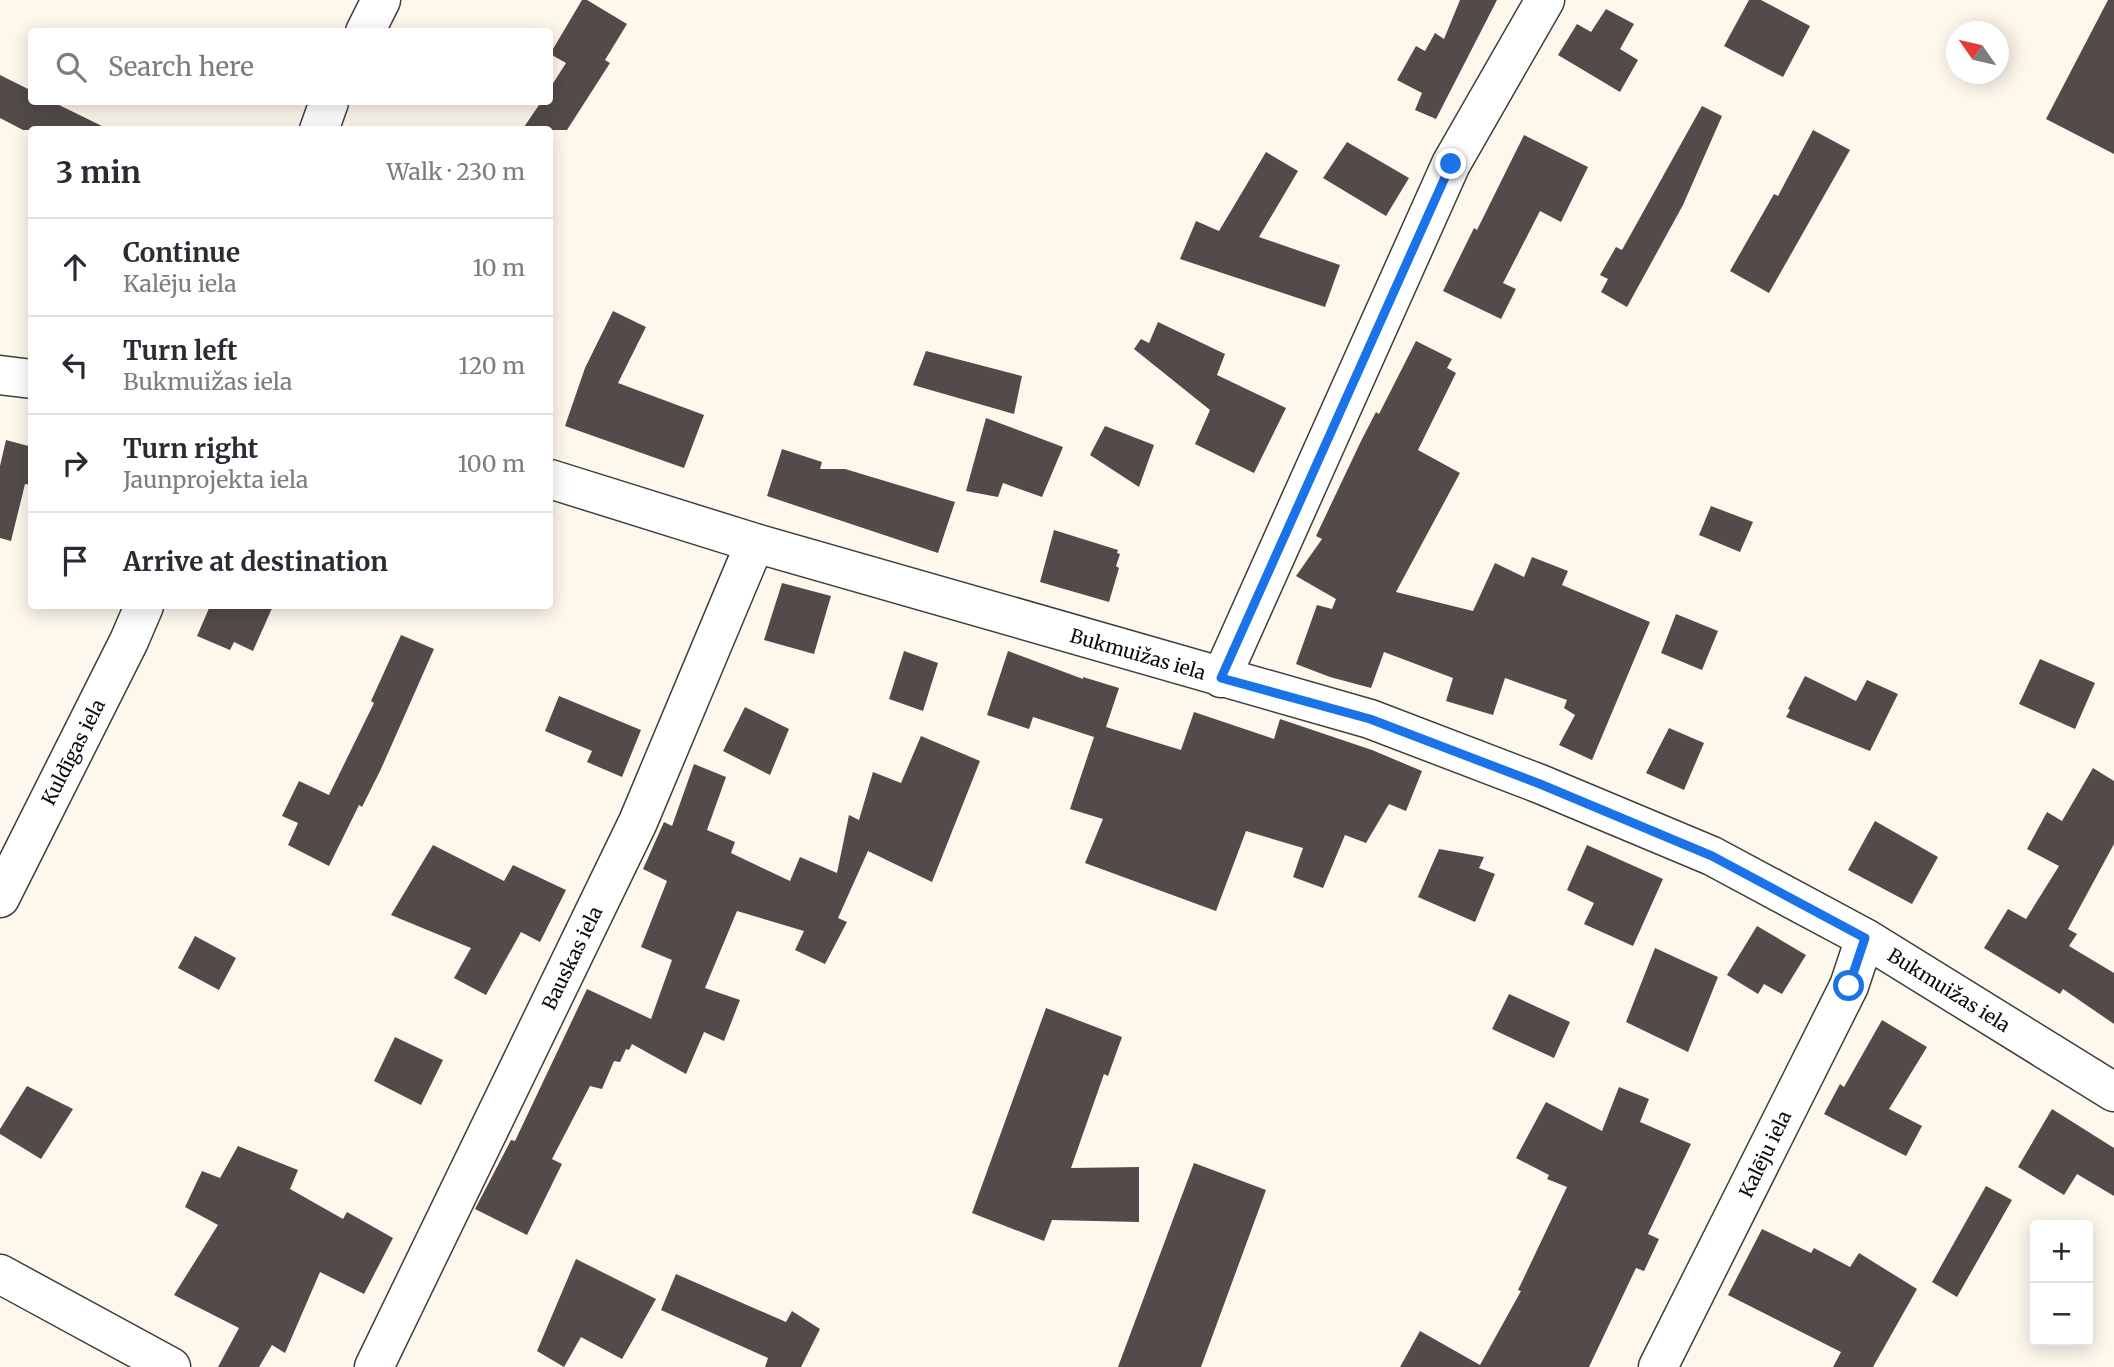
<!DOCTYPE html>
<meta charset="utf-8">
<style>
:root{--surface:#fff;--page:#f7f7f7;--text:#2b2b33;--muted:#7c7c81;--line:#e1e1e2}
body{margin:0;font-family:Merriweather,serif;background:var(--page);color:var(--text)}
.controls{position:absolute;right:21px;bottom:21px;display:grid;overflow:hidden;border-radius:7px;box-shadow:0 4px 18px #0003}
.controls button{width:63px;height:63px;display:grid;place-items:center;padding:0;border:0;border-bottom:2px solid var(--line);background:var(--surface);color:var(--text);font:35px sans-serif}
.compass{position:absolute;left:1946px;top:21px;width:63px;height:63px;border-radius:50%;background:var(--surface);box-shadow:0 4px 18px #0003;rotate:304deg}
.stop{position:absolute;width:21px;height:21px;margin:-16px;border:5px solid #1a73e8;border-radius:50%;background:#fff}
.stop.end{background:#1a73e8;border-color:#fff;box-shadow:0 2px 7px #0008}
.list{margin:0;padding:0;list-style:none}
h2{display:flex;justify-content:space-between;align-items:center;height:91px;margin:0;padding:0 28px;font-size:30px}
h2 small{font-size:23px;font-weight:400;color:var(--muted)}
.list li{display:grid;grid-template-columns:46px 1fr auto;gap:21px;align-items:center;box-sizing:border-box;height:98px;padding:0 28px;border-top:2px solid var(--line)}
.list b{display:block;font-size:26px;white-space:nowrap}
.list p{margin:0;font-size:23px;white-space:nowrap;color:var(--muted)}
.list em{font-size:23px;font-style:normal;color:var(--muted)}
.icon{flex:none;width:38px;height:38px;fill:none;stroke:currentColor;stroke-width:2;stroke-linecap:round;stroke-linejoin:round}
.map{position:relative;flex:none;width:2114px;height:1367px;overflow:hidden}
.search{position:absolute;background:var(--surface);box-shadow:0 4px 18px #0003;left:28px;top:28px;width:525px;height:77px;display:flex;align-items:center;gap:18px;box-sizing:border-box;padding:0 24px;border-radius:7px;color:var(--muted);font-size:26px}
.panel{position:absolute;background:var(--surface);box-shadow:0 4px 18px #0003;left:28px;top:126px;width:525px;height:483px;border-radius:7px}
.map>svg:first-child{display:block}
.building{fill:#534b49}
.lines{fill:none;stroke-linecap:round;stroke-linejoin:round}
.minor-casing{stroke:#3e3e3e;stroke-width:41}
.minor{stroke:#fff;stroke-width:38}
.route{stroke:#1a73e8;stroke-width:9}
.labels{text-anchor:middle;stroke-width:7;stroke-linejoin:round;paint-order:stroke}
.street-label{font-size:19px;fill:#0b0b0b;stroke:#fff}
</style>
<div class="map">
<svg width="2114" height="1367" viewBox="0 0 2114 1367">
<rect width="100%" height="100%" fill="#fdf7ec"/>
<path class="building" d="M582,0H587L627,24L605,60L610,63L567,130H522L541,102H550V88L566,63L550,54Z
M1460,0H1497L1436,119L1415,110L1422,93L1397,80L1416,46L1425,51L1435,33L1444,39Z
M1749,0H1761L1810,26L1783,77L1724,46Z
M2108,0H2114V154L2046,119Z
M1606,9L1634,24L1620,49L1638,60L1620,92L1558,55L1577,24L1591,32Z
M0,75L32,91V102H53L110,130H23L0,118Z
M1702,106L1722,116L1683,205L1627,307L1601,292L1608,279L1600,275L1616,247L1622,250Z
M1813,130L1850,150L1769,293L1730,271L1774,194L1778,196Z
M1524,135L1588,167L1561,222L1540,211L1503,283L1516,289L1501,319L1443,291L1474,228L1477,230Z
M1347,142L1409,178L1386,216L1323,178Z
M1266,152L1298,171L1259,237L1340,265L1325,307L1180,259L1196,221L1219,231Z
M613,311L646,327L618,383L704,415L684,468L565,426L585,368Z
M1158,322L1225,354L1217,375L1286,408L1254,473L1195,444L1210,410L1134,349L1141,339L1149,343Z
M1416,341L1452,359L1447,368L1456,373L1418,450L1460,473L1396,592L1473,611L1495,563L1524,577L1532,557L1568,571L1562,585L1650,622L1592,760L1559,745L1575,715L1564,708L1567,700L1505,678L1493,715L1446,701L1453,678L1384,652L1371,688L1330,677L1296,664L1317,605L1332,609L1336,599L1296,576L1322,539L1316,536L1362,439L1376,412L1379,414Z
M926,351L1022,376L1014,414L913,385Z
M986,418L1063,447L1042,497L1003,483L998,497L966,491Z
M1105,426L1154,445L1139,487L1090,455Z
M6,440L32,447V485L25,484L11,541L0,538V466Z
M782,449L822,462L820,469H845L955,502L938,553L767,496Z
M1711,506L1753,522L1740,552L1699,535Z
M1054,530L1118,550L1117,553L1120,554L1116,566L1119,568L1109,602L1040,582Z
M782,583L831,596L814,654L764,640Z
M210,606H273L253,651L234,642L230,650L197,636Z
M1676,614L1718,631L1702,670L1661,653Z
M401,635L434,649L381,769L362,807L359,805L329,866L288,845L298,823L282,816L299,781L329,795L374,703L371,701Z
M904,651L938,663L923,711L889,699Z
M1008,651L1083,679V677L1119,688L1106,727L1181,750L1194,712L1274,739L1280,719L1372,750L1422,771L1406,811L1389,804L1366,843L1345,835L1323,888L1293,877L1303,848L1246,831L1216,911L1085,863L1103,819L1070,809L1094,737L1033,717L1029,729L987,715Z
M2040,659L2095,683L2075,729L2019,704Z
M1805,676L1856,701L1867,680L1898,694L1870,751L1786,717L1790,710L1788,709Z
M559,696L641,730L622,777L587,762L592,751L545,731Z
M745,707L789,729L770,775L723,751Z
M1669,728L1704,743L1684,790L1646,773Z
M921,736L980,761L932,882L868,851L838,918L847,922L825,964L795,950L804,931L737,911L705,988L740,1000L724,1041L704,1032L686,1074L632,1044L629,1050L626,1049L620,1062L614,1061L602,1089L590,1086L552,1159L562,1164L527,1235L475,1209L511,1140L515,1141L587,989L651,1019L672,960L641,947L667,881L643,869L664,822L672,826L694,764L726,777L707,830L735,842L731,853L790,881L800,857L837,873L849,815L859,820L873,772L901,783Z
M2093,768L2114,781V844L2068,929L2077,934L2069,946L2114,973V1024L2063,989L2060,994L1984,948L2008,909L2026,919L2059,866L2027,849L2047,812L2062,821Z
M1875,821L1938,857L1912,904L1848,870Z
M433,845L504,881L513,865L566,890L540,942L521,932L486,995L454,978L471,948L391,915Z
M1587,845L1663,879L1633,946L1584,924L1594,903L1567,890Z
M1439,849L1484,857L1479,868L1495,874L1475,922L1418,897Z
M1757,926L1806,955L1782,994L1764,984L1758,994L1727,975Z
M195,936L236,958L219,990L178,968Z
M1655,948L1718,977L1688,1052L1626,1022Z
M1509,994L1570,1022L1554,1058L1492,1029Z
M1046,1008L1122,1037L1108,1076L1104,1074L1071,1168L1139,1167V1222L1052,1220L1044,1241L972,1213Z
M1882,1020L1927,1047L1889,1109L1922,1126L1906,1156L1824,1114L1840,1084L1844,1087Z
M395,1037L443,1060L421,1105L374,1081Z
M27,1086L73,1109L41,1159L0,1134V1129Z
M1619,1087L1649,1099L1640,1122L1691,1144L1648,1234L1659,1239L1644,1271L1636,1268L1589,1367H1400L1420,1331L1480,1365L1521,1291L1518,1290L1567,1187L1547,1179L1549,1175L1516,1158L1546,1102L1602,1131Z
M2052,1109L2114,1148V1196L2077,1174L2064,1195L2018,1167Z
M238,1146L298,1170L290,1189L343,1219L347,1212L393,1238L364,1294L320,1272L285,1353L272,1345L259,1367H218L239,1328L174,1295L218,1225L185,1207L202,1171L220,1178Z
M1194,1163L1266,1190L1201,1367H1118Z
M1986,1186L2012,1200L1957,1297L1932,1282Z
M1762,1229L1811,1253L1814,1248L1850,1267L1859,1253L1917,1289L1873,1367H1833L1841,1352L1728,1295Z
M576,1259L656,1299L622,1359L581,1337L564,1367L537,1351Z
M676,1274L786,1322L792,1311L820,1329L801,1367H765L768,1358L661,1310Z"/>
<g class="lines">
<g class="minor-casing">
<path id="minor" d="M365,32L381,0
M319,130L329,102
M0,375L32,379
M550,479L755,543L1370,719L1540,784L1712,856L1865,938L2114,1092
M1221,678L1451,164L1545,0
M0,898L129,641L144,606
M0,1274L171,1367
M374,1367L638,822L755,543
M1658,1367L1849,986L1865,938"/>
</g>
<use href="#minor" class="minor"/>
</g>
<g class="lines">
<path class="route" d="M1451,164L1221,678L1370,719L1540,784L1712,856L1865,938L1849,986"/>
</g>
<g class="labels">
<g class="street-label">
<text transform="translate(1138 654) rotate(16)" y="7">Bukmuižas iela</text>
<text transform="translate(73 752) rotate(-63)" y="7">Kuldīgas iela</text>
<text transform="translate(572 958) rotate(-64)" y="7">Bauskas iela</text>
<text transform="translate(1949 990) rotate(32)" y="7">Bukmuižas iela</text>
<text transform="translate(1765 1154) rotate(-64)" y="7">Kalēju iela</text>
</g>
</g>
</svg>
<div class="controls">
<button>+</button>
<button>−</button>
</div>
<svg class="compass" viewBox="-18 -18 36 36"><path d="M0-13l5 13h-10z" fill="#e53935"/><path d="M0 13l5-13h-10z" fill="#7c7c81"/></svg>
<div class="stop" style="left:1849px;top:986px"></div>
<div class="stop end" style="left:1451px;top:164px"></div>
<div class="search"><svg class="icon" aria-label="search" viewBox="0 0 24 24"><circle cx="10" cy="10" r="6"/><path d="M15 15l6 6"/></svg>Search here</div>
<section class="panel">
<h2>3 min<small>Walk · 230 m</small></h2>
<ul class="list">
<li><svg class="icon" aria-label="ahead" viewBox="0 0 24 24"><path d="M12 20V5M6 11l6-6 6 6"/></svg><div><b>Continue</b><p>Kalēju iela</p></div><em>10 m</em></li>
<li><svg class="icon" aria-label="left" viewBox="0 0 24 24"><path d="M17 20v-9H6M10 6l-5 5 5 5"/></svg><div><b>Turn left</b><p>Bukmuižas iela</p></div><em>120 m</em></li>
<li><svg class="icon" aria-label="right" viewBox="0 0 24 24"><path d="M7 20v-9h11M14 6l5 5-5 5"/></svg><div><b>Turn right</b><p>Jaunprojekta iela</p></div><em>100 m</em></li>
<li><svg class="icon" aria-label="arrive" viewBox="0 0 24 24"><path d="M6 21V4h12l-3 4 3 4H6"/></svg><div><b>Arrive at destination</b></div></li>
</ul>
</section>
</div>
